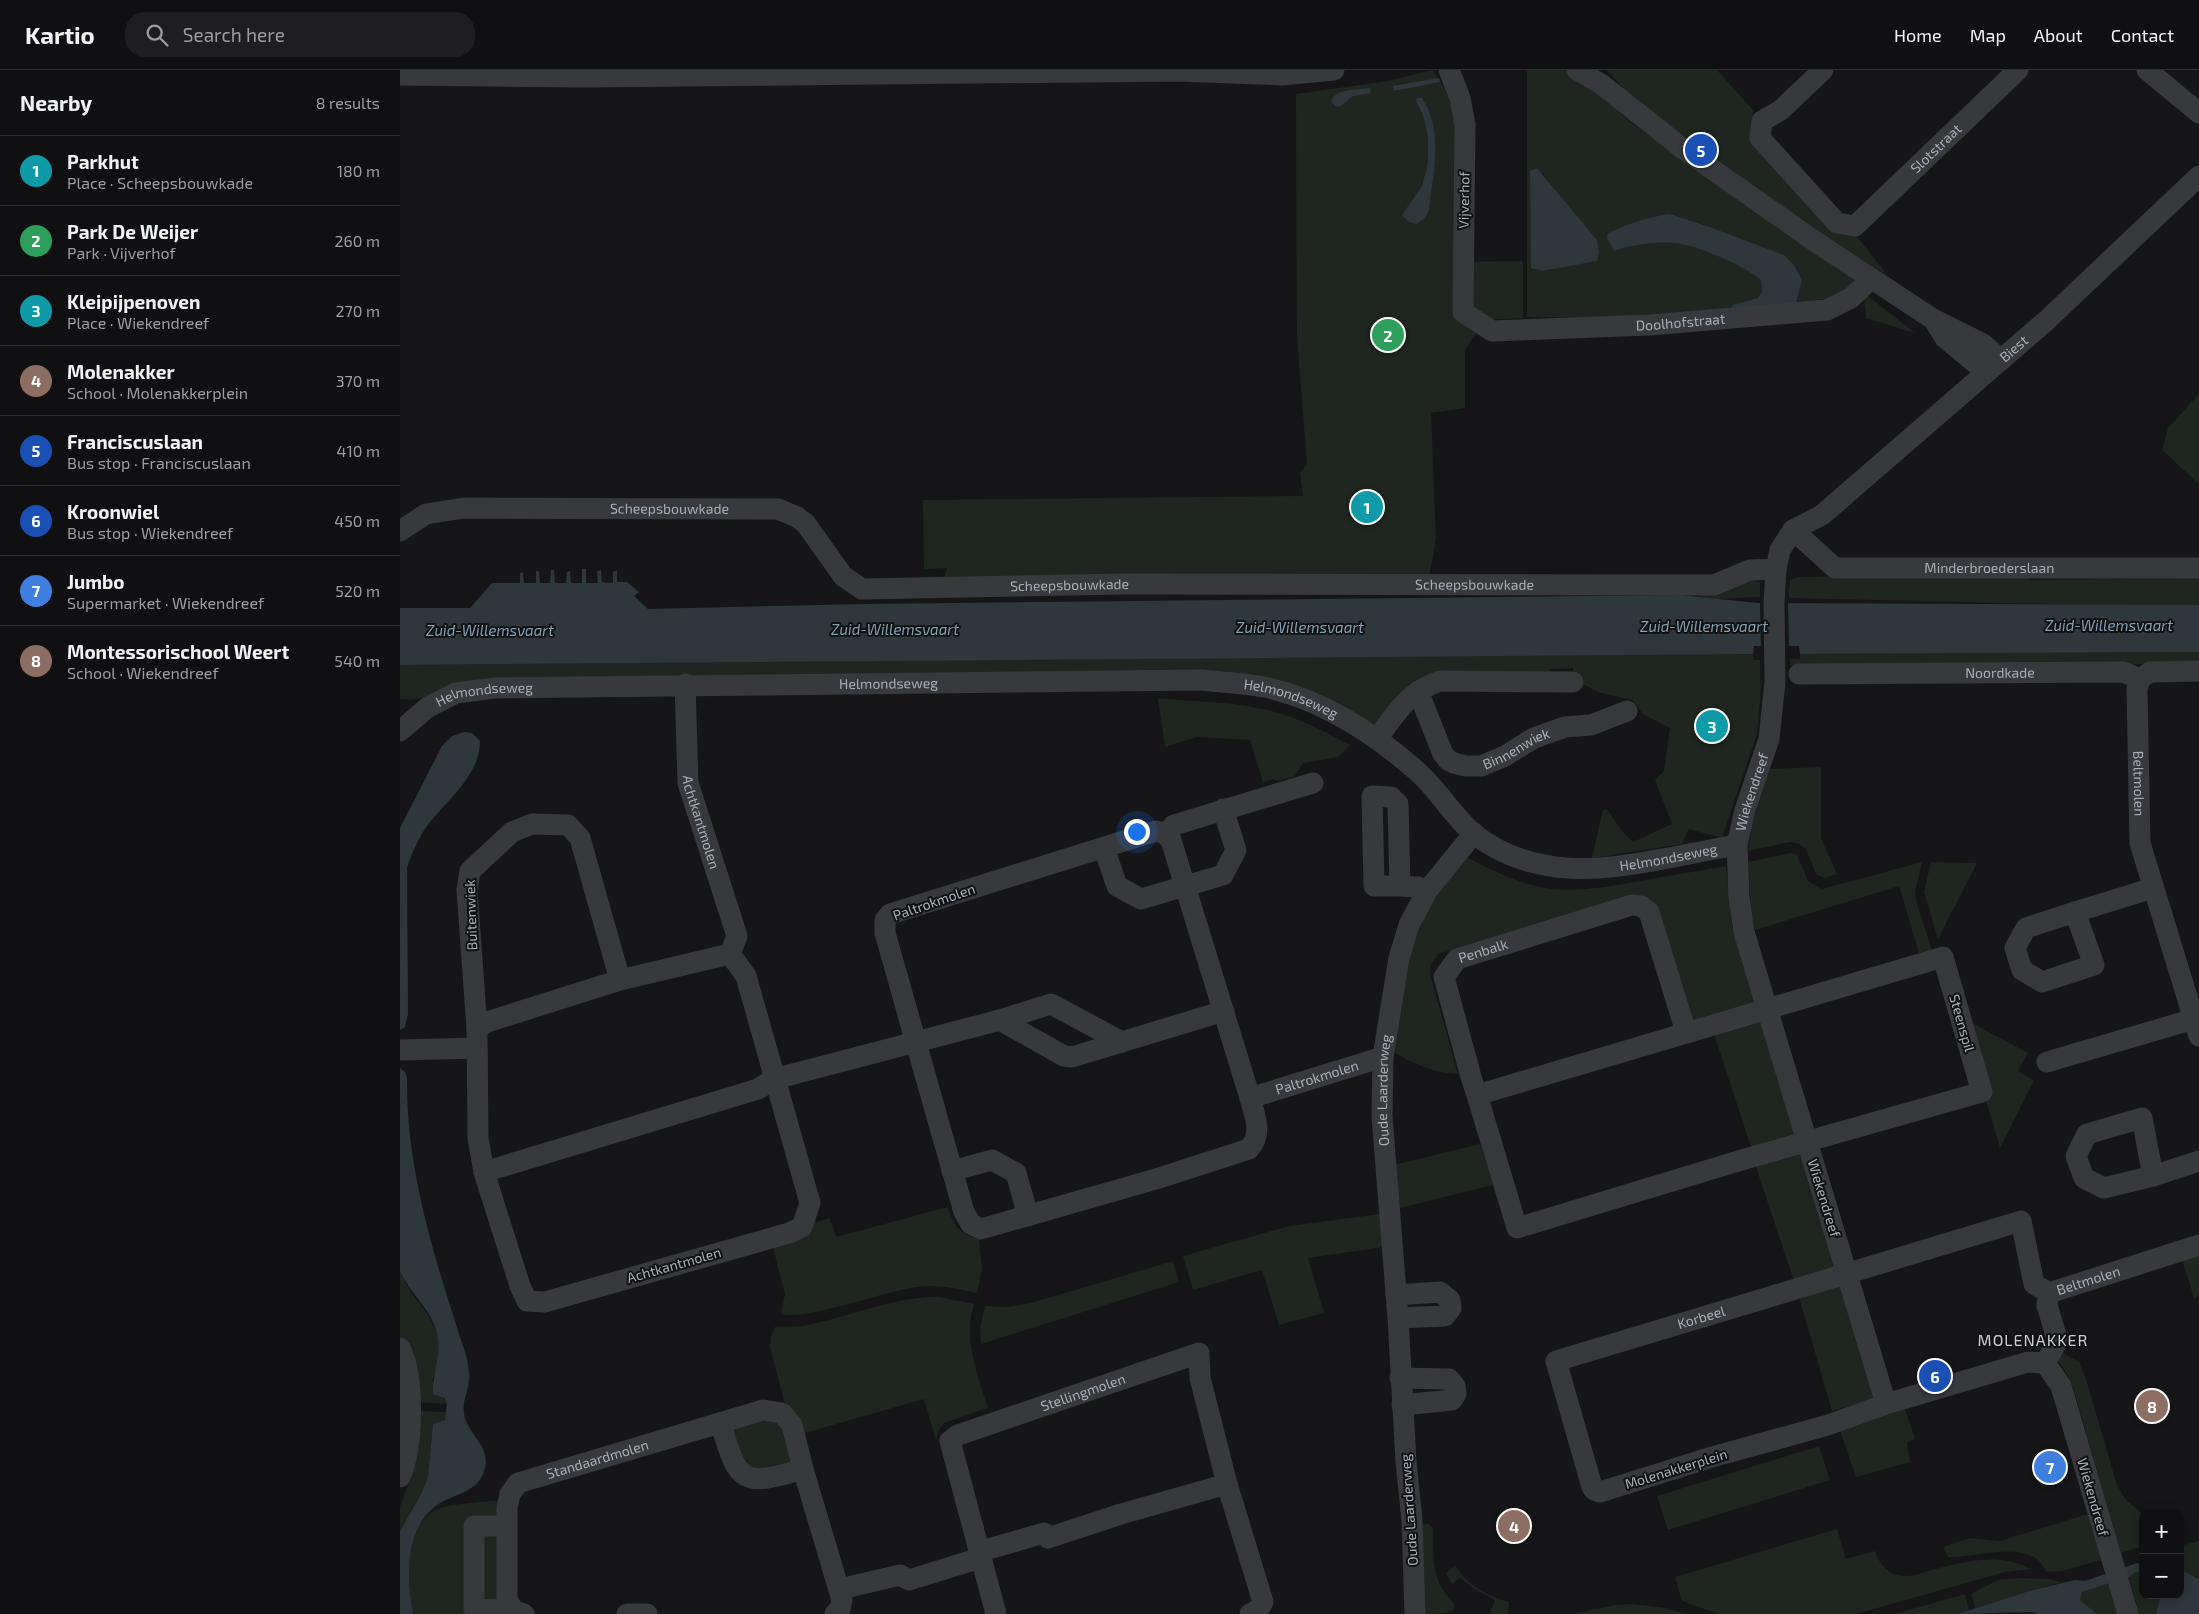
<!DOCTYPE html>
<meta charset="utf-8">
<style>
:root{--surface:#101012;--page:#1e1e20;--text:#f1f3f6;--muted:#9c9d9f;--line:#303032;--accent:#7c3aed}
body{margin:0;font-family:"Exo 2",sans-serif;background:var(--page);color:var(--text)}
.controls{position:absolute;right:15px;bottom:15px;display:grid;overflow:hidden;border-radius:10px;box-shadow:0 2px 12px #0003}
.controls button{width:45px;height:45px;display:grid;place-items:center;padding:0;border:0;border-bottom:1px solid var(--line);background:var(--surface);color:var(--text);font:25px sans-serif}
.you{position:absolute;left:736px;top:761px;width:18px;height:18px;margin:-12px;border:4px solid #fff;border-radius:50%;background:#1a73e8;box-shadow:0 0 0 8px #1a73e833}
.badge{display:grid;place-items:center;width:32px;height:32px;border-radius:50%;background:var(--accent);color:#fff;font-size:16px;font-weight:700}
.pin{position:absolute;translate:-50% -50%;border:2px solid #fff;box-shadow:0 1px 5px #0006}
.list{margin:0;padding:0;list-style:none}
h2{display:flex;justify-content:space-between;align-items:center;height:65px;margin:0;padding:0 20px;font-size:21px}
h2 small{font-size:16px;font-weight:400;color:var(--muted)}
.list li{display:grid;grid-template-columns:32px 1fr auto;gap:15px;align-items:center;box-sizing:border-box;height:70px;padding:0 20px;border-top:1px solid var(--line)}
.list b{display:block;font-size:19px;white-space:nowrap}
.list p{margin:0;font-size:16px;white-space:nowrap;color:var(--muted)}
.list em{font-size:16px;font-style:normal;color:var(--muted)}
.icon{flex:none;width:28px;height:28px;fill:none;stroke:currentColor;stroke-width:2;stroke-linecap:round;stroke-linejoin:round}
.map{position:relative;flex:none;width:1799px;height:1544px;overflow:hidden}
header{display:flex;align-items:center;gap:30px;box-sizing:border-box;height:70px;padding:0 25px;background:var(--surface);border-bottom:1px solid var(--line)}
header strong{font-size:24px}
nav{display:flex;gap:28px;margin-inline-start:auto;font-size:18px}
.search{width:350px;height:45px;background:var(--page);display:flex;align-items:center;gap:12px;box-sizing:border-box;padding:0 18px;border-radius:20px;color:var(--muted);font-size:19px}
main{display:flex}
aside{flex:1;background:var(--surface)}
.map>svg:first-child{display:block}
.green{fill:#1e261f;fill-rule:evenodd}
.water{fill:#2d373c}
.pier{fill:#161618}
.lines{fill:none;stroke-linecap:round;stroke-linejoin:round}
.minor{stroke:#37393d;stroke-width:21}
.labels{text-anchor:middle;stroke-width:4;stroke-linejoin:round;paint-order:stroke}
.street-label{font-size:14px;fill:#a9afb8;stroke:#111113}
.water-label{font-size:15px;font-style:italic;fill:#81a0b2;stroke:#111113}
.quarter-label{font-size:16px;letter-spacing:1px;fill:#cacdd4;stroke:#111113}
</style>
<header>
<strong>Kartio</strong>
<div class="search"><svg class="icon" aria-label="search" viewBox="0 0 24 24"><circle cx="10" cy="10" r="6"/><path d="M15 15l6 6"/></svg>Search here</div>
<nav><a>Home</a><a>Map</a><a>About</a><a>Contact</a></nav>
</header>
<main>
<aside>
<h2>Nearby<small>8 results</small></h2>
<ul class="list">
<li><span class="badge" style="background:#0f9aa8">1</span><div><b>Parkhut</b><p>Place · Scheepsbouwkade</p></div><em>180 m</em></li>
<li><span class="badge" style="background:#2e9e5b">2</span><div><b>Park De Weijer</b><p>Park · Vijverhof</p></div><em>260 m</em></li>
<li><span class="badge" style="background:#0f9aa8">3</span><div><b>Kleipijpenoven</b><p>Place · Wiekendreef</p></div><em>270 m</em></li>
<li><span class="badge" style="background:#8d6e63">4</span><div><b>Molenakker</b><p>School · Molenakkerplein</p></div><em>370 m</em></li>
<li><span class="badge" style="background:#1a4fb4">5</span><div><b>Franciscuslaan</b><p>Bus stop · Franciscuslaan</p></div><em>410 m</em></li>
<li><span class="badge" style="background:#1a4fb4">6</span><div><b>Kroonwiel</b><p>Bus stop · Wiekendreef</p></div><em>450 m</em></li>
<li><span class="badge" style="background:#3f7fe0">7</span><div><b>Jumbo</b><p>Supermarket · Wiekendreef</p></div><em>520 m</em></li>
<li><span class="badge" style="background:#8d6e63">8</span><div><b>Montessorischool Weert</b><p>School · Wiekendreef</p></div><em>540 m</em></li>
</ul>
</aside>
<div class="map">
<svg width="1799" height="1544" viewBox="0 0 1799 1544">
<rect width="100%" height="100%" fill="#161618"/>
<path class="green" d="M1033,0L1058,41V192L1123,191V248L1084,250L1065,280V338L1031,343L1036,468L1029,509L543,511L547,498L524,499L523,430L903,426L900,403L907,394L897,268L896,24L988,11Z
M1127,0H1168L1232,53L1359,143L1456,206L1448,222L1430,228L1396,233L1384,185L1310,157L1270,144L1214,181C1231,175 1257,171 1276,173C1297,175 1344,196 1361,210L1362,221L1358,228L1333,235L1332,240L1256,249L1127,247ZM1142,102L1160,127L1182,153L1162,197L1142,201L1132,198C1128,165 1136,135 1142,102Z
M1207,0H1317L1353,40V54L1456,165L1487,205C1416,163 1349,117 1285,67C1258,47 1228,27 1207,0Z
M1468,226L1515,263L1466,248L1464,228Z
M1799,324V414L1762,380L1768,358Z
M1584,504L1625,507L1632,510L1799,508V535L1735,536L1390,528L1388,524L1390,510L1397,507Z
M1344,510L1347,514L1353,510L1360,513V527L1315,529L1296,527Z
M1799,582V594L1390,595V589H1400V584Z
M1227,584H1353L1354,590H1360L1361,619L1357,664L1322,768L1289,759L1282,774L1192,788L1203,740L1207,739L1222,761L1233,772L1272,754L1255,710L1264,701L1270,658L1243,644L1232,630L1201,623L1173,609V598L1150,599V604L1031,605L1013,611L1000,624L976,660L863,609L36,625L12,630L0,629V595Z
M758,628C791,632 825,631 858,638C891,644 920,659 950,675L938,687L903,693L894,707L877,711L874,709L863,712L850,670L797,667L765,677Z
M1421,697V768L1437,804L1424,808L1416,804L1406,779L1399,774L1390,772L1348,781L1353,751L1370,699Z
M1390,783L1397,785L1408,811L1422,819L1522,792L1515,822L1517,834L1532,880L1519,883L1499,816L1355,860L1351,839L1348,792Z
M1063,785C1090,800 1121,815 1152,819C1181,822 1211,816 1240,811C1268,806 1297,801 1326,796L1332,856L1357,933L1292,953L1245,832L1165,847L1038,884L1030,896L1031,908L1058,1004C1033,1003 1014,994 992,981L1009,885L1027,840Z
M1531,792L1577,793L1538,869L1524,822Z
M1561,947L1628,983L1618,1001L1634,1011L1600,1078Z
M1361,949L1397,1066L1352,1080L1314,964Z
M1080,1074L1093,1115L996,1139L993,1095Z
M1401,1080L1436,1198L1394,1211L1355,1094Z
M548,1137C552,1154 561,1166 579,1169L582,1199L577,1223C557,1219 537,1214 516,1217C486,1221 404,1251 381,1244L385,1224L371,1170L406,1155L430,1148L436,1167Z
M980,1144L983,1177L908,1188L924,1243L879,1255L862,1200L793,1220L783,1186L889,1156Z
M1799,1181V1226L1794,1228L1781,1186Z
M773,1191L779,1212L581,1274L580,1259L585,1236L608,1237L631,1233Z
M0,1201C20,1248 53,1250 32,1311L47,1334L16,1332L0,1268Z
M1441,1215L1475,1328L1432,1341L1399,1227Z
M539,1227L574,1234C563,1270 577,1303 588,1338L544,1353L539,1360L536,1370L524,1329L401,1364L387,1342L370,1277L371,1266L375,1257C384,1256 393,1257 402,1256C448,1248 492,1226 539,1227Z
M1659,1281L1679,1292L1686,1309L1717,1415L1726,1430L1743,1444V1476L1721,1483L1673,1317L1667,1304L1657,1289Z
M1505,1339L1515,1369L1507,1372L1510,1392L1456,1407L1439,1357Z
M16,1341L46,1342L45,1350L33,1354L28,1406L21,1424L0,1461V1437L11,1407Z
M368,1350H373L382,1355L397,1397L353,1403L328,1361Z
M1419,1376L1430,1410L1268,1460L1257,1426Z
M103,1430L109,1544H13C7,1514 3,1458 34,1441C48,1433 86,1432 103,1430Z
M1688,1444L1701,1490L1661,1501L1646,1502C1643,1497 1640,1490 1634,1487C1611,1474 1573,1488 1548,1487L1543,1477L1570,1468L1600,1471Z
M1029,1454L1033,1458C1034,1491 1030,1508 1054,1534V1539L1048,1543L1022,1544L1018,1455Z
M1437,1459L1446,1489L1475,1481C1479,1495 1490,1506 1506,1506C1513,1506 1521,1503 1528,1501C1562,1493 1597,1481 1631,1499L1605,1502L1456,1544H1318L1282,1531L1275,1507Z
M1799,1471V1509L1780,1499V1476Z
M1055,1495C1067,1515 1087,1526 1109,1532L1108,1544H1090L1095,1530L1073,1518L1060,1508L1052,1514L1046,1503Z
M1736,1502H1743V1525H1761L1756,1544H1739L1729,1507Z
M1621,1508L1649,1509L1663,1512L1629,1521L1576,1539L1571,1524L1598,1510Z
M1708,1514L1718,1544H1697L1680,1530L1682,1522Z
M1565,1524L1569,1541L1558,1544H1495Z
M1232,1534L1266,1538L1286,1544H1173L1215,1535Z"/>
<path class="water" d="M1039,8L1040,12L994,21L993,16Z
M970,18L971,23L953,26L940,37L935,36L931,31C935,18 959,20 970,18Z
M1017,28H1022C1044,62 1033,102 1029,140L1025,148L1016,154L1009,152L1002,145L1022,116L1028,93V67L1023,45L1016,31Z
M1137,98L1197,170L1199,183L1197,191L1142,201L1131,198L1130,101Z
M1270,144L1310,157L1384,185L1394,195L1402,210L1396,233L1332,240V235L1358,228L1362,221L1361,210C1344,196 1297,175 1275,173C1257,171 1231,175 1214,181L1207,168L1208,163C1228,154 1248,147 1270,144Z
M182,499H186V513H198L197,501L201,500L202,512L213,513V501H217V512H227L239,522L234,526L248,539L465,534L1280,525L1358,533L1799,535V582L1400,584L1399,576H1354L1353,584L0,595V538H70L92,513H120V503H123L124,513H136V501H139L140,513H150L151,500H154L155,513H166L167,502L170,501L171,513H182Z
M64,662L72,663L80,671C80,707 44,732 25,759C17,771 11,785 7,798L8,944L5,957L0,960V758L42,676L52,666Z
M0,998L5,1002L7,1008C6,1103 37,1196 66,1285C68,1294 70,1303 69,1311C67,1327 61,1332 65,1348C71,1368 94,1379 83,1404C77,1420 58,1424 44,1431C4,1451 6,1507 13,1544H0V1461L21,1424L28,1406L33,1354L45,1350L47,1334L44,1328L33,1324C32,1302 43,1282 36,1260C31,1240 9,1222 0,1201Z
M1743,1491V1502H1736L1729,1507L1682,1522L1680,1530L1697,1544H1638L1632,1542L1558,1544L1629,1521L1675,1510L1685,1511Z
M1780,1499L1799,1509V1544H1756L1761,1525H1780Z"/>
<path class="pier" d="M1360,532H1388L1389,578H1361Z"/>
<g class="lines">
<g class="minor">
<path id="s1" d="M1049,0L1060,28L1065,55L1063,242L1092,261L1250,255L1427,240L1451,228L1471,209"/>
<path d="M1177,0L1201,14L1282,78L1413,170L1533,249L1583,274L1601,290"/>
<path id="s2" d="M1423,0L1381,40L1362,51L1360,68L1437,153L1455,156L1618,0"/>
<path d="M1747,0L1799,43"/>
<path d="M0,5L184,7L778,1L882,5L934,0"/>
<path d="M1537,255L1545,268L1586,302"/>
<path id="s3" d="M1393,460L1435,498H1799"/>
<path id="s4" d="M0,461L26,444L64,438L378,439L397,447L406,454L443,506L462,519L724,514L1314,515L1350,500L1376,499"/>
<path id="s5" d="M1399,604L1723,602L1740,609"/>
<path id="s6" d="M1740,609L1737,619L1740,773L1799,966"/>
<path d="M1740,609L1750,602L1799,601"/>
<path id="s7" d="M285,614L288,713L337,866L330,884"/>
<path id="s8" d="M1018,621L1043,684L1048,690L1054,693L1066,696H1081L1105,686L1134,668L1165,657L1191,655L1227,641"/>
<path id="s9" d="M0,661L28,637L56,623L95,618L800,610C821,612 843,613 864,617C921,629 975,664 1018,702C1039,721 1053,746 1074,764C1096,781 1123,792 1150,796C1205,806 1281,784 1337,775"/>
<path d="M977,669C995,644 1009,621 1040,611L1173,612"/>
<path d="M756,761L765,764L771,770L850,1028C855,1046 863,1064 849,1079L756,1109L581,1159L571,1154L564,1142L485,863V850L490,844Z"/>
<path d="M765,764L774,755L913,713"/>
<path d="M704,778L717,816L741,829L823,805L836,780L823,739"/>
<path d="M1000,816H974L972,726L991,727L998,734L1000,816L1018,817L1027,821"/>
<path d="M1675,842L1694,895L1642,912L1622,900L1615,878L1626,858Z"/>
<path d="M1675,842L1753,818"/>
<path d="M330,884L346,906L410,1133L402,1157L389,1163L145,1232L127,1231L120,1216L84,1102L78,1068L77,959L87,952L220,910Z"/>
<path d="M600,950L664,986L672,987L824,941"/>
<path d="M77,959L67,820L70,801L112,762L132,754L168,755L180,768L220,910"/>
<path d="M0,980L77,978"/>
<path d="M1647,992L1794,949"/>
<path id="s10" d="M1077,1025L1117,1158L1345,1089L1582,1022L1543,887L1077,1025L1071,1007L1044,907L1057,889L1232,835L1241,836L1249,842L1286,962"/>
<path id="s11" d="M850,1028L983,987"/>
<path d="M1742,1048L1753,1106L1704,1118L1684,1108L1676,1086L1687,1064Z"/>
<path d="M552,1101L592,1090L616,1103L628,1146"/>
<path d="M84,1102L358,1019L374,1009L600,950L651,934L722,972"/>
<path d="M1753,1106L1799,1091"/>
<path d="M996,1225L1040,1222L1050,1230L1051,1238L1045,1246L998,1248"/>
<path d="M0,1278C15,1307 13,1378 0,1407"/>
<path id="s12" d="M1645,1293L1656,1274L1657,1269L1647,1235L1649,1223L1799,1175"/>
<path d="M1000,1308L1049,1309L1055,1316L1056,1324L1052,1330L1002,1335"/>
<path id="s13" d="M1486,1334L1428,1355L1312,1387L1200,1422L1194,1420L1192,1417L1156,1291C1311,1244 1466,1199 1621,1151L1634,1214L1649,1223"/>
<path d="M321,1354C338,1414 343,1417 403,1399"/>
<path d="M107,1456H74V1539L113,1540"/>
<path d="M578,1482L644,1463L648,1468L721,1444L827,1414"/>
<path d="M440,1519L500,1505L509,1510L580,1488"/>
<path id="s14" d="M124,1544L113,1540L107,1529V1438L110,1424L118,1413L363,1340L382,1343L392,1355L403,1399L442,1530L440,1539L435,1544"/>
<path d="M227,1544H247"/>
<path id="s15" d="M596,1544L550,1371L558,1365L799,1283L800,1308L827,1414L863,1532L858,1540L850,1544"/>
<path id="s16" d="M1015,1544L1012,1451L1006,1391L998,1248L982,1046L983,987L999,888L1009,855L1027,821L1074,763"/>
<path id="s17" d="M1728,1544L1661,1316L1645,1293L1628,1292L1486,1334L1344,862L1339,827L1337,775L1345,740L1369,669L1375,612L1374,532L1376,499L1380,480L1393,460L1422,445L1647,250L1799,106"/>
</g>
</g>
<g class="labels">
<g class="street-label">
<text dy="5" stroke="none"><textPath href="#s2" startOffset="342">Slotstraat</textPath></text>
<text transform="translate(1064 130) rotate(-89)" y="5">Vijverhof</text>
<text dy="5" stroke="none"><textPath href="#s1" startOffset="468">Doolhofstraat</textPath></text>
<text dy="5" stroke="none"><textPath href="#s17" startOffset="1622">Biest</textPath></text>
<text dy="5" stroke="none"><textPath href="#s4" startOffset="275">Scheepsbouwkade</textPath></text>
<text dy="5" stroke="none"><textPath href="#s3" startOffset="211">Minderbroederslaan</textPath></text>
<text dy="5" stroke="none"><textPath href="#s4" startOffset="1115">Scheepsbouwkade</textPath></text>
<text dy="5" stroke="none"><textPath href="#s4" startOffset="710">Scheepsbouwkade</textPath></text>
<text dy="5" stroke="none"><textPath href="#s5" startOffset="201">Noordkade</textPath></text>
<text dy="5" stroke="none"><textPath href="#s9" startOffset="501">Helmondseweg</textPath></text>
<text dy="5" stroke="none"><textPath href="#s9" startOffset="96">Helmondseweg</textPath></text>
<text dy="5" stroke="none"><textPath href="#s9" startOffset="906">Helmondseweg</textPath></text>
<text dy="5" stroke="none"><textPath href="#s8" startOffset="149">Binnenwiek</textPath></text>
<text dy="5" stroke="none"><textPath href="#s6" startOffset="105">Beltmolen</textPath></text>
<text dy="5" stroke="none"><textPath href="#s17" startOffset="1066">Wiekendreef</textPath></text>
<text dy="5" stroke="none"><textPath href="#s7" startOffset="140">Achtkantmolen</textPath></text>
<text dy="5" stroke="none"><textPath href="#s9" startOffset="1341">Helmondseweg</textPath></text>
<text transform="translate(534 832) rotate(-19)" y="5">Paltrokmolen</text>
<text transform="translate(71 845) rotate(-92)" y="5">Buitenwiek</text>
<text dy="5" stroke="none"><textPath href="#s10" startOffset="1422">Penbalk</textPath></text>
<text transform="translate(1562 953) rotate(74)" y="5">Steenspil</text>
<text dy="5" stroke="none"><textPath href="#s11" startOffset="70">Paltrokmolen</textPath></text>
<text dy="5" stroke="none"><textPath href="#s16" startOffset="525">Oude Laarderweg</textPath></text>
<text transform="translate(1424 1128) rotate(73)" y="5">Wiekendreef</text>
<text transform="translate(274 1195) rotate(-16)" y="5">Achtkantmolen</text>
<text dy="5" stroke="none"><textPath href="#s12" startOffset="116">Beltmolen</textPath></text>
<text dy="5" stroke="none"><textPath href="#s13" startOffset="592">Korbeel</textPath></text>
<text dy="5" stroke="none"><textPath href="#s15" startOffset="321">Stellingmolen</textPath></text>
<text dy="5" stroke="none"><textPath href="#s14" startOffset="226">Standaardmolen</textPath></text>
<text transform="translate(1276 1399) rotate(-17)" y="5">Molenakkerplein</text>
<text transform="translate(1693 1427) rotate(74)" y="5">Wiekendreef</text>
<text transform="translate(1009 1440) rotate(-94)" y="5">Oude Laarderweg</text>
</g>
<g class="water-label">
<text x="1709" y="561">Zuid-Willemsvaart</text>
<text x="1304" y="562">Zuid-Willemsvaart</text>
<text x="900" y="563">Zuid-Willemsvaart</text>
<text x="495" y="565">Zuid-Willemsvaart</text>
<text x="90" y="566">Zuid-Willemsvaart</text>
</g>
<g class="quarter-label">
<text x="1633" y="1276">MOLENAKKER</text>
</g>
</g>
</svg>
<div class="controls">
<button>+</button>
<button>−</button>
</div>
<div class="you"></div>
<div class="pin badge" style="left:967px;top:437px;background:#0f9aa8">1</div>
<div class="pin badge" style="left:988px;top:265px;background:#2e9e5b">2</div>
<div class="pin badge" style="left:1312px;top:656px;background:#0f9aa8">3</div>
<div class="pin badge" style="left:1114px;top:1456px;background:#8d6e63">4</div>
<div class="pin badge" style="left:1301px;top:80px;background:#1a4fb4">5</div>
<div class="pin badge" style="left:1535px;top:1306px;background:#1a4fb4">6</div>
<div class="pin badge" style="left:1650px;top:1397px;background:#3f7fe0">7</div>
<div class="pin badge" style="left:1752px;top:1336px;background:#8d6e63">8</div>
</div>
</main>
